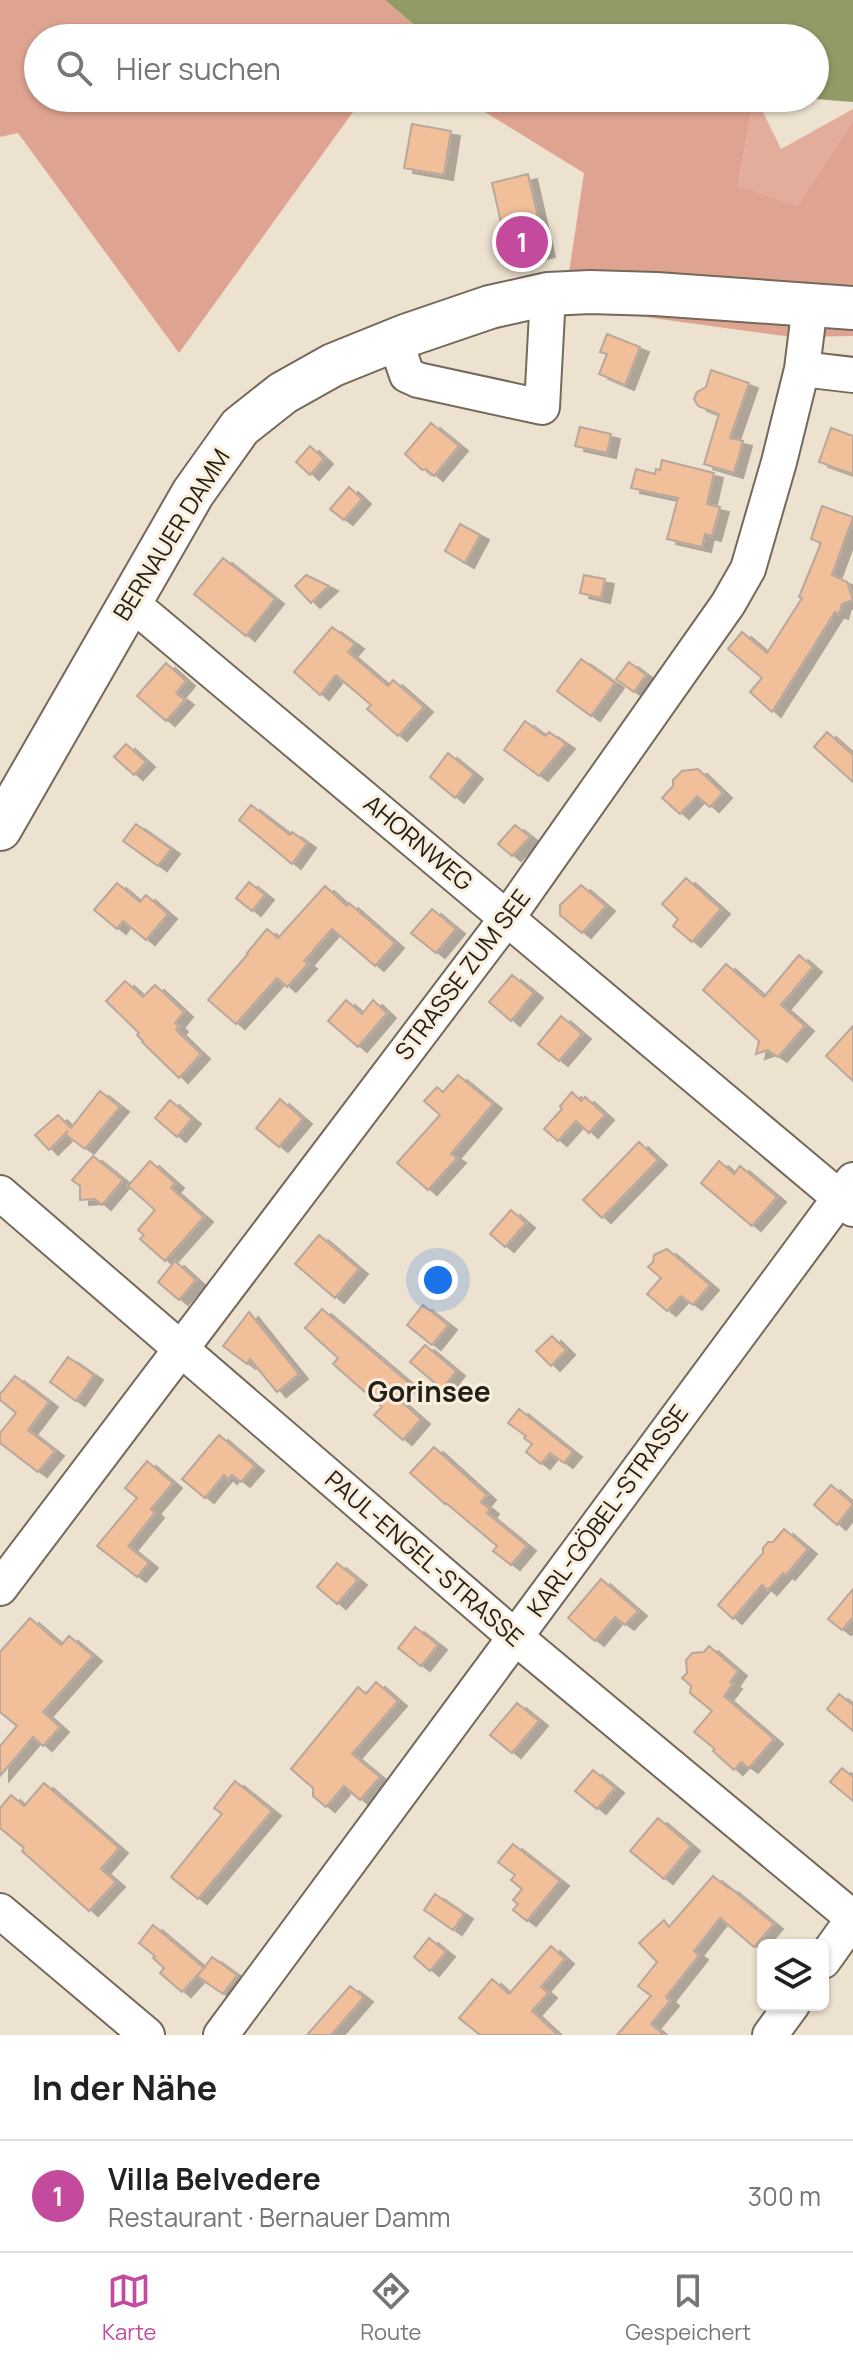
<!DOCTYPE html>
<html lang="de">
<meta charset="utf-8">
<style>
:root{--surface:#fff;--page:#f6f6f6;--text:#222;--muted:#767676;--line:#e0e0e0;--accent:#c34a9d}
body{margin:0;font-family:Manrope,sans-serif;background:var(--page);color:var(--text)}
.controls{position:absolute;right:24px;bottom:24px;display:grid;overflow:hidden;border-radius:12px;box-shadow:0 2px 6px #0004}
.controls button{width:72px;height:72px;display:grid;place-items:center;padding:0;border:0;border-bottom:2px solid var(--line);background:var(--surface);color:var(--text);font:40px sans-serif}
.you{position:absolute;left:438px;top:1280px;width:28px;height:28px;margin:-20px;border:6px solid #fff;border-radius:50%;background:#1a73e8;box-shadow:0 0 0 12px #1a73e833}
.badge{display:grid;place-items:center;width:52px;height:52px;border-radius:50%;background:var(--accent);color:#fff;font-size:26px;font-weight:700}
.pin{position:absolute;translate:-50% -50%;border:4px solid #fff;box-shadow:0 2px 8px #0006}
.list{margin:0;padding:0;list-style:none}
h2{display:flex;justify-content:space-between;align-items:center;height:104px;margin:0;padding:0 32px;font-size:34px}
h2 small{font-size:26px;font-weight:400;color:var(--muted)}
.list li{display:grid;grid-template-columns:52px 1fr auto;gap:24px;align-items:center;box-sizing:border-box;height:112px;padding:0 32px;border-top:2px solid var(--line)}
.list b{display:block;font-size:30px;white-space:nowrap}
.list p{margin:0;font-size:26px;white-space:nowrap;color:var(--muted)}
.list em{font-size:26px;font-style:normal;color:var(--muted)}
.icon{flex:none;width:44px;height:44px;fill:none;stroke:currentColor;stroke-width:2;stroke-linecap:round;stroke-linejoin:round}
.map{position:relative;flex:none;width:853px;height:2035px;overflow:hidden}
.search{position:absolute;background:var(--surface);box-shadow:0 2px 6px #0004;left:24px;right:24px;top:24px;height:88px;display:flex;align-items:center;gap:20px;box-sizing:border-box;padding:0 28px;border-radius:44px;color:var(--muted);font-size:30px}
.sheet{height:216px;background:var(--surface)}
nav{display:flex;justify-content:space-around;align-items:center;box-sizing:border-box;height:112px;border-top:2px solid var(--line);background:var(--surface);font-size:22px;color:var(--muted)}
nav a{display:grid;justify-items:center;gap:4px}
nav .on{color:var(--accent)}
.map>svg:first-child{display:block}
.green{fill:#e2ad9b}
.forest{fill:#dea491}
.water{fill:#929b66}
.building{fill:#f1c09b;stroke:#b9a79b;stroke-width:2;filter:url(#shadow)}
.lines{fill:none;stroke-linecap:round;stroke-linejoin:round}
.minor-casing{stroke:#74695a;stroke-width:38}
.major-casing{stroke:#74695a;stroke-width:46}
.minor{stroke:#fff;stroke-width:34}
.major{stroke:#fff;stroke-width:42}
.labels{text-anchor:middle;stroke-width:6;stroke-linejoin:round;paint-order:stroke}
.street-label{font-size:24px;fill:#242019;stroke:#faeedc}
.quarter-label{font-size:28px;font-weight:bold;fill:#242019;stroke:#faeedc}
</style>
<div class="map">
<svg width="853" height="2035" viewBox="0 0 853 2035">
<defs>
<filter id="shadow"><feDropShadow dx="9" dy="5" stdDeviation="0" flood-color="#0004"/></filter>
</defs>
<rect width="100%" height="100%" fill="#ede1cf"/>
<path class="green" d="M754,98H756L781,149L853,109V121L797,206L738,187Z"/>
<path class="forest" d="M0,0H385L418,28L468,38H38V98H363L179,353L18,133L0,137Z
M462,98H754L738,186L797,206L853,121V336L792,337L564,306L584,173Z"/>
<path class="water" d="M385,0H853V102L803,98H815V38H468L418,28Z"/>
<path class="building" d="M412,124L451,131L444,175L404,168Z
M528,174L546,252L504,262L497,233L503,231L492,183Z
M607,334L640,347L625,385L599,374L607,354L600,352Z
M711,370L749,383L730,438L743,441L734,473L704,464L719,414L698,406L694,399L697,392L706,387Z
M431,423L459,446L434,476L426,469L422,470L405,454Z
M580,427L611,434L607,453L575,446Z
M831,428L853,436V474L819,462Z
M310,446L324,459L310,475L296,462Z
M662,460L714,473L707,504L720,507L712,536L705,534L702,547L667,539L678,498L631,488L636,469L655,474L656,469L660,470Z
M349,487L362,499L344,520L330,509Z
M822,506L853,517L832,575L847,582L853,600L842,604L839,614L835,612L772,712L750,692L762,678L728,649L742,632L767,653L802,598L799,597L821,543L811,539Z
M460,524L480,535L465,563L445,551Z
M223,558L275,599L246,636L194,594Z
M306,575L329,586L311,603L295,586Z
M584,575L605,579L601,598L580,593Z
M332,627L355,644L348,652L388,686L393,680L424,707L398,736L367,709L371,705L336,675L320,695L294,672Z
M581,659L615,683L591,716L557,691Z
M629,662L646,675L634,692L616,679Z
M166,663L186,681L176,693L185,700L166,721L137,696Z
M525,721L545,736L549,732L566,744L539,776L504,750Z
M827,732L853,755V782L814,747Z
M126,744L146,762L134,775L114,757Z
M448,753L474,774L455,798L430,777Z
M698,769L723,793L710,807L697,796L680,814L662,798L673,786V780L682,771Z
M251,805L290,835L292,832L307,843L292,864L239,820Z
M136,824L171,849L158,866L123,841Z
M515,825L530,837L512,856L498,844Z
M686,878L721,909L692,942L673,926L678,919L662,904Z
M249,882L265,895L252,911L236,898Z
M117,883L140,902L146,895L168,914L146,940L123,921L117,929L94,910Z
M581,885L606,906L582,933L560,915V905Z
M325,886L347,906L349,903L395,943L375,966L332,929L304,961L308,964L287,987L277,978L236,1024L208,1000L248,954L247,953L267,929L278,938Z
M432,909L456,929L436,953L411,933Z
M799,955L813,967L781,1005L805,1026L778,1057L768,1050L756,1054L759,1041L703,990L726,964L764,997Z
M512,975L534,993L511,1021L489,1002Z
M125,981L143,997L155,985L184,1012L175,1023L179,1027L176,1030L201,1054L179,1078L142,1042L143,1041L137,1035L139,1033L106,1001Z
M346,1000L362,1014L373,1000L387,1013L358,1047L328,1021Z
M561,1016L582,1034L559,1061L538,1044Z
M853,1026V1081L826,1056Z
M458,1075L493,1104L451,1154L457,1158L428,1190L397,1163L440,1115L424,1101L437,1087L443,1092Z
M100,1091L120,1107L85,1149L65,1134L68,1131L49,1150L35,1135L58,1115L71,1128Z
M572,1092L581,1101L585,1097L605,1115L589,1133L576,1121L558,1141L544,1129L562,1109L560,1106Z
M280,1099L303,1119L279,1147L256,1128Z
M170,1100L192,1119L177,1137L155,1118Z
M639,1142L658,1160L602,1218L583,1200Z
M93,1156L123,1180L102,1205L95,1199L80,1200V1186L72,1180Z
M150,1161L175,1183L171,1188L204,1217L165,1261L140,1239L144,1235L138,1230L155,1210L128,1186Z
M719,1161L734,1174L740,1166L777,1197L752,1226L701,1183Z
M511,1210L526,1223L505,1247L490,1234Z
M319,1235L359,1269L335,1298L295,1264Z
M667,1249L710,1285L693,1305L681,1296L667,1311L647,1294L661,1278L648,1267L653,1262L654,1255Z
M175,1261L196,1280L179,1300L158,1282Z
M423,1305L448,1325L432,1345L407,1325Z
M322,1309L409,1383L397,1398L421,1419L403,1440L374,1415L382,1407L333,1364L338,1358L305,1328Z
M249,1312L299,1374L277,1392L250,1359L247,1364L223,1346Z
M552,1336L566,1350L551,1366L536,1351Z
M425,1345L456,1371L442,1389L410,1362Z
M68,1357L94,1375L76,1401L50,1382Z
M15,1376L49,1402L28,1430L55,1451L38,1472L0,1443V1433L16,1413L0,1400V1394Z
M519,1409L573,1452L564,1463L550,1453L541,1464L526,1452L532,1444L524,1438L526,1436L508,1423Z
M219,1435L255,1466L241,1482L232,1475L228,1479L224,1475L205,1498L182,1479Z
M434,1447L487,1495L481,1502L490,1509L487,1513L527,1546L511,1565L493,1551L497,1546L446,1503L445,1504L410,1473Z
M147,1461L173,1483L151,1509L155,1513L128,1546L149,1563L137,1577L97,1546L137,1498L125,1488Z
M831,1485L853,1504L837,1525L814,1505Z
M784,1529L808,1549L786,1575L783,1573L768,1590L762,1585L733,1619L718,1605L763,1553V1548L768,1542H773Z
M337,1563L358,1580L337,1604L317,1587Z
M601,1579L638,1611L625,1625L615,1617L595,1641L568,1618Z
M853,1589V1617L842,1630L828,1619Z
M30,1618L61,1645L69,1636L93,1656L43,1712L60,1727L43,1746L33,1737L0,1776V1746L17,1726L0,1712V1652Z
M415,1627L438,1645L421,1666L398,1648Z
M709,1646L738,1671L730,1682L733,1684L724,1696L774,1739L749,1768L741,1762L734,1770L713,1751L715,1749L694,1732L712,1711L690,1693L691,1686L682,1678L687,1673L686,1660L692,1653L704,1652Z
M376,1682L398,1701L352,1754L380,1777L360,1800L344,1786L326,1807L313,1796V1788L291,1769L358,1687L366,1694Z
M839,1694L853,1705V1731L827,1709Z
M517,1703L539,1721L512,1753L490,1735Z
M842,1768L853,1777V1801L830,1782Z
M593,1770L615,1788L597,1809L575,1791Z
M235,1781L272,1811L198,1899L171,1877L222,1814L214,1808Z
M44,1783L119,1848L101,1869L116,1882L89,1911L22,1851L24,1848L0,1828V1808L11,1795L24,1806Z
M658,1818L691,1846L664,1879L630,1851Z
M513,1844L560,1881L527,1921L513,1910L518,1904L513,1900L522,1889L511,1880L515,1875L498,1862Z
M713,1876L728,1888L729,1887L774,1924L754,1947L720,1918L694,1951L699,1955L666,1997L670,2001L651,2024L664,2035H617L651,1996L638,1986L657,1962L639,1943L664,1920L669,1927Z
M435,1894L464,1914L453,1930L424,1910Z
M153,1925L204,1968L212,1957L237,1975L223,1994L197,1976L203,1969L182,1992L160,1973L164,1968L153,1958L155,1956L139,1943Z
M429,1938L446,1952L430,1971L414,1957Z
M551,1946L565,1959L541,1987L548,1993L532,2011L558,2035H480L459,2018L492,1979L509,1994Z
M350,1986L364,1997L331,2035H307Z"/>
<g class="lines">
<g class="minor-casing">
<path id="minor" d="M395,340L407,375L418,380L542,407L548,294
M802,369L853,375
M128,603L148,617L853,1209
M0,1193L515,1637L853,1918
M0,1588L507,918L728,604L748,569L779,462L802,369L810,305
M0,1911L147,2035
M823,1961L853,1919
M221,2035L853,1180
M770,2035L792,2005"/>
</g>
<g class="major-casing">
<path id="major" d="M0,829L193,493L240,427L283,393L333,365L405,336L490,307L548,294L590,292L656,294L853,308"/>
</g>
<use href="#minor" class="minor"/>
<use href="#major" class="major"/>
</g>
<g class="labels">
<g class="street-label">
<text transform="translate(172 535) rotate(-58)" y="8">BERNAUER DAMM</text>
<text transform="translate(418 843) rotate(40)" y="8">AHORNWEG</text>
<text transform="translate(463 975) rotate(-53)" y="8">STRASSE ZUM SEE</text>
<text transform="translate(608 1511) rotate(-54)" y="8">KARL-GÖBEL-STRASSE</text>
<text transform="translate(424 1559) rotate(41)" y="8">PAUL-ENGEL-STRASSE</text>
</g>
<g class="quarter-label">
<text x="429" y="1402">Gorinsee</text>
</g>
</g>
</svg>
<div class="controls">
<button><svg class="icon" aria-label="layers" viewBox="0 0 24 24"><path d="M12 4l9 5-9 5-9-5zM3 14l9 5 9-5"/></svg></button>
</div>
<div class="you"></div>
<div class="pin badge" style="left:522px;top:242px">1</div>
<div class="search"><svg class="icon" aria-label="search" viewBox="0 0 24 24"><circle cx="10" cy="10" r="6"/><path d="M15 15l6 6"/></svg>Hier suchen</div>
</div>
<section class="sheet">
<h2>In der Nähe<small></small></h2>
<ul class="list">
<li><span class="badge">1</span><div><b>Villa Belvedere</b><p>Restaurant · Bernauer Damm</p></div><em>300 m</em></li>
</ul>
</section>
<nav>
<a class="on"><svg class="icon" aria-label="map" viewBox="0 0 24 24"><path d="M3 6l6-2 6 2 6-2v14l-6 2-6-2-6 2zM9 4v14M15 6v14"/></svg>Karte</a>
<a><svg class="icon" aria-label="directions" viewBox="0 0 24 24"><path d="M12 3l9 9-9 9-9-9zM9 14v-3h6M13 9l2 2-2 2"/></svg>Route</a>
<a><svg class="icon" aria-label="saved" viewBox="0 0 24 24"><path d="M7 4h10v16l-5-4-5 4z"/></svg>Gespeichert</a>
</nav>
